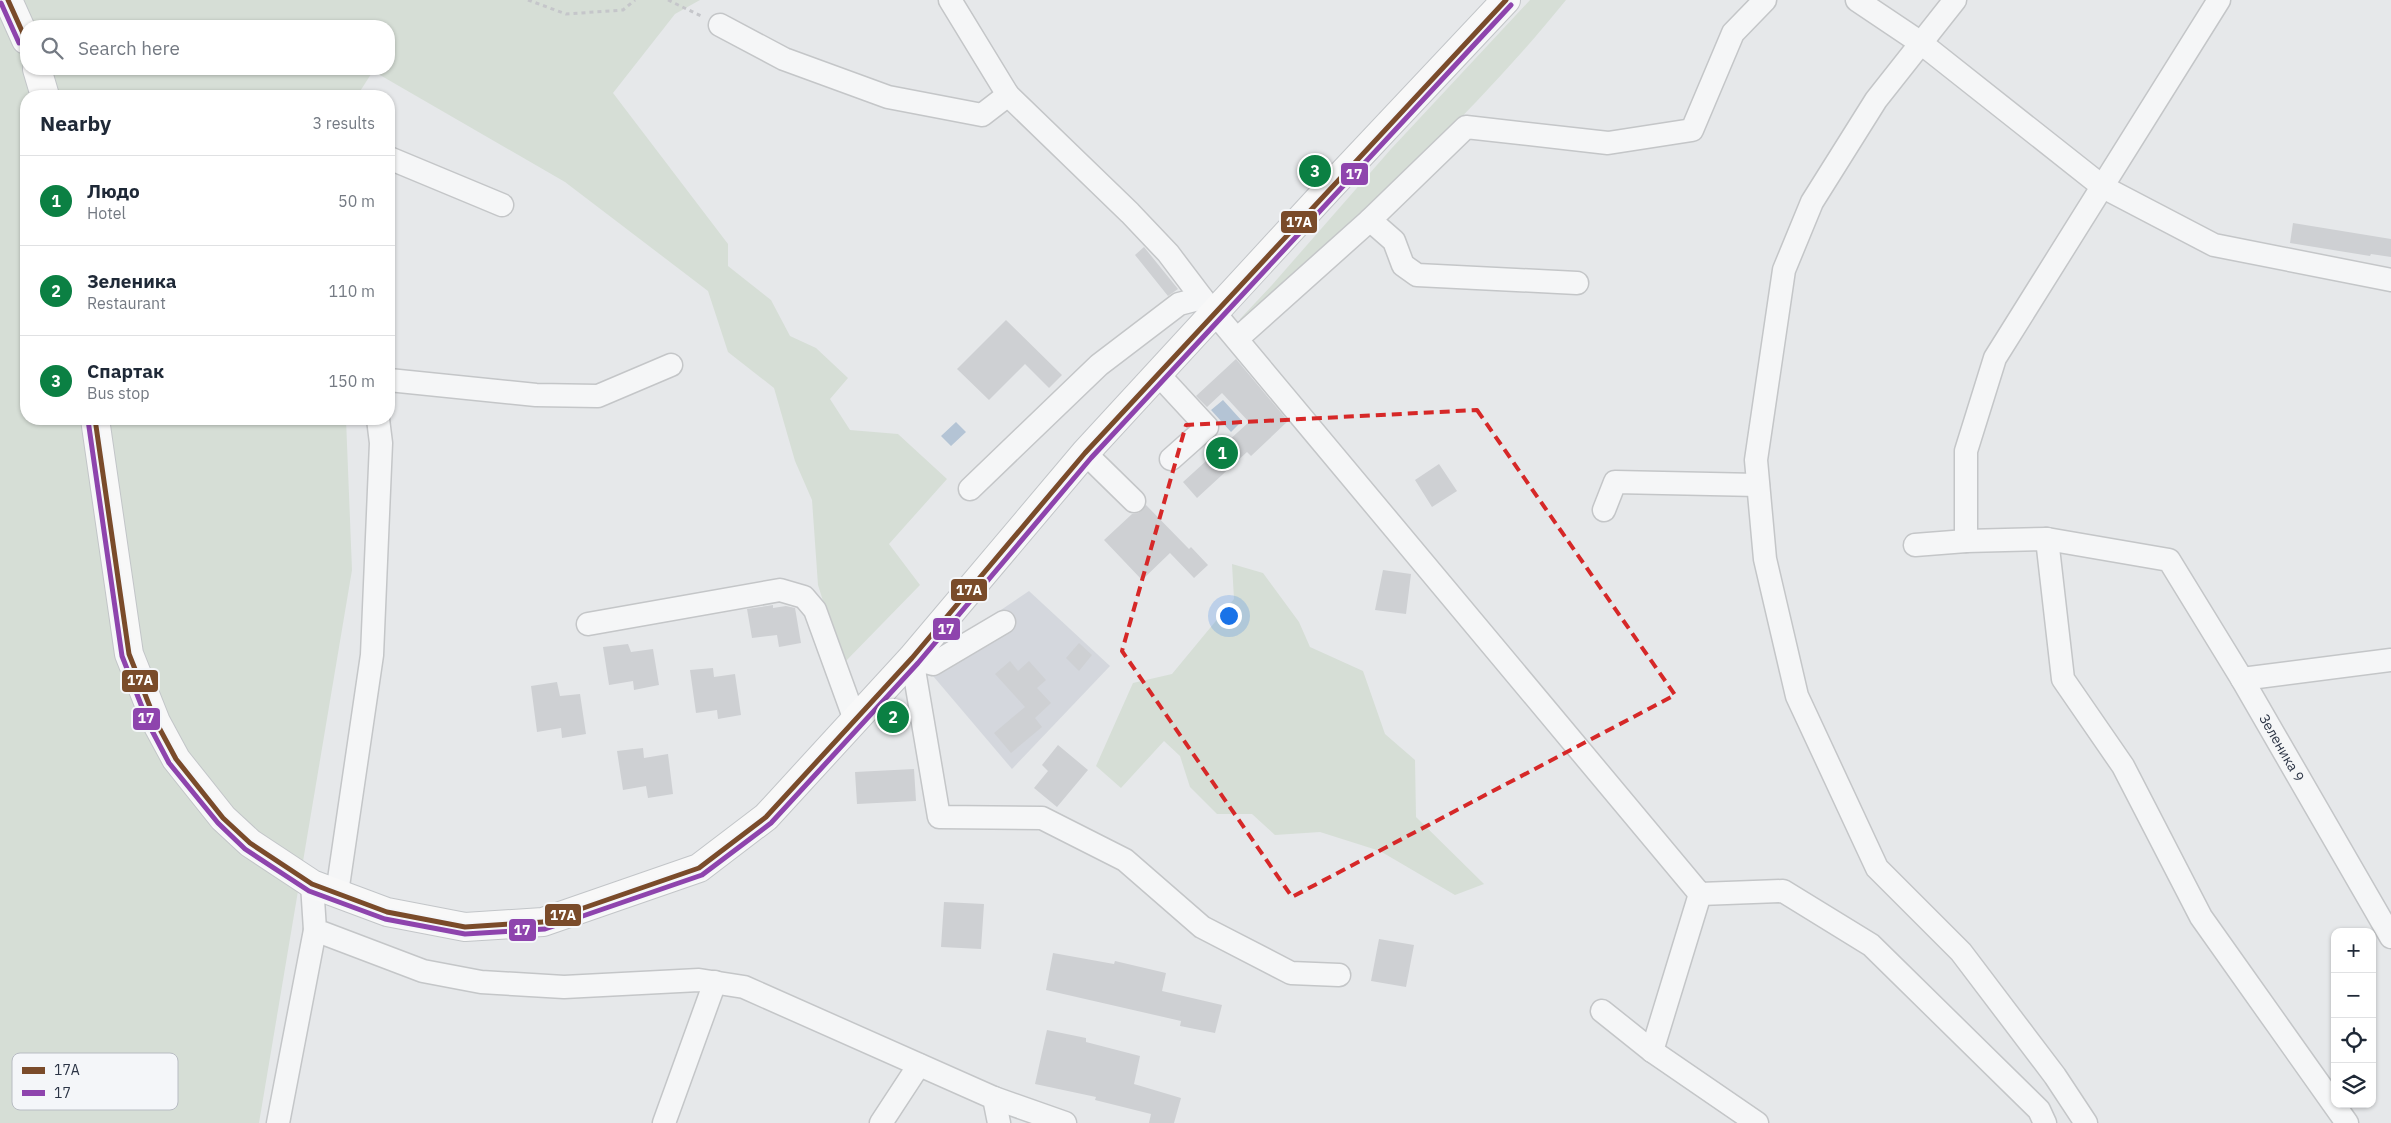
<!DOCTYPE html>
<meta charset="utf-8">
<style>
:root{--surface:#fff;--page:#f2f2f3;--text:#1f2937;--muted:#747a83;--line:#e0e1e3;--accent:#0b8043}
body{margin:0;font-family:"IBM Plex Sans",sans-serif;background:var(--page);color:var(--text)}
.controls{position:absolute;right:15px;bottom:15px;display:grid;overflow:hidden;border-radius:10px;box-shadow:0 1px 4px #0004}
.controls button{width:45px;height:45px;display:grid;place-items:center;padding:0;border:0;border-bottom:1px solid var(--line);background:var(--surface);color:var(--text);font:25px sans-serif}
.you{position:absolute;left:1228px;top:615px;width:18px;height:18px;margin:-12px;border:4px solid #fff;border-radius:50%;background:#1a73e8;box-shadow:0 0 0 8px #1a73e833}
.badge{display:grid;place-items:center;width:32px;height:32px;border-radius:50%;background:var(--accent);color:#fff;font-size:16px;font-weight:700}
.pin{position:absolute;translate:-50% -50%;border:2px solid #fff;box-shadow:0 1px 5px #0006}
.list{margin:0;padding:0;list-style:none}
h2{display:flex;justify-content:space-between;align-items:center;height:65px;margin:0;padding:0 20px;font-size:21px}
h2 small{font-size:16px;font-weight:400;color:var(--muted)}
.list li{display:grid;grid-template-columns:32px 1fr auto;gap:15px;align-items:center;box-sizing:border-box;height:90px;padding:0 20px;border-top:1px solid var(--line)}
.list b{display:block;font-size:19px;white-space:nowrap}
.list p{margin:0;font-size:16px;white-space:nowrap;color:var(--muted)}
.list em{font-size:16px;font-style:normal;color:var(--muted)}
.icon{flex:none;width:28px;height:28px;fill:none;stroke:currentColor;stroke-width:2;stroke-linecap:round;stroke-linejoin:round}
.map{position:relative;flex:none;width:2391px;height:1123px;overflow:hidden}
.search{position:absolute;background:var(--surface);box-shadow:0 1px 4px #0004;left:20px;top:20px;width:375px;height:55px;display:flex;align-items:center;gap:12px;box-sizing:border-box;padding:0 18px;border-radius:20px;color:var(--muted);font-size:19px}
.panel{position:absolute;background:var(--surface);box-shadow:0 1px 4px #0004;left:20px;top:90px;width:375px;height:335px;border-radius:20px}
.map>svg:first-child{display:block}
.built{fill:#d4d7dd}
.green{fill:#d6ded6;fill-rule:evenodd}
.water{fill:#b4c4d5}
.building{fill:#ced0d3}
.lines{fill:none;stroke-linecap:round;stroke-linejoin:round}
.minor-casing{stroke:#c4c6c8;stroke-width:25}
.major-casing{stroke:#c2c5c8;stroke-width:30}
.path{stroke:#c5c6ca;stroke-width:3;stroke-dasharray:4 4;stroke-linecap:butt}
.minor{stroke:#f5f6f7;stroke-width:22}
.major{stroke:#f8f8f8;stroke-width:28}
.bus-1-casing{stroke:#f4f6f9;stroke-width:9}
.bus-2-casing{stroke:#f4f6f9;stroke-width:9}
.bus-1{stroke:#7a4b2a;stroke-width:5}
.bus-2{stroke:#8e44ad;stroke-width:5}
.marked{fill:none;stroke:#d62828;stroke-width:4;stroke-dasharray:10 6;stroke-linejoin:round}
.labels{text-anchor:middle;stroke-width:4;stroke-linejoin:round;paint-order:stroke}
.street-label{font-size:14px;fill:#2b3445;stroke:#f4f6f9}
.key{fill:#f4f6f9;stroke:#b8bcc3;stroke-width:1}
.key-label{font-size:14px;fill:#2b3445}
.line-badge{stroke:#f4f6f9;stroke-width:2}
.badge-label{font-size:14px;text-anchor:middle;font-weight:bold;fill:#fff}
</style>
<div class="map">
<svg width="2391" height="1123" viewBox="0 0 2391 1123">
<rect width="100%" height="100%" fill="#e6e8ea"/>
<path class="built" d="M1029,591L1110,666L1012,769L922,663Z"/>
<path class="green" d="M0,0H700L675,14L613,93L728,244V266L771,300L790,336L816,348L848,378L830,399L850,430L898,434L947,479L889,544L920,585L843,664L818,585L812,500L795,461L774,388L728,352L708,291L565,182L373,71L357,96H26V419H346L352,570L259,1123H0ZM26,26H389V69H26Z
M1530,0H1566C1470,119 1354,221 1244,326L1240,319L1272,285L1391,149Z
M1232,564L1263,573L1299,622L1310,647L1363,671L1385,734L1415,760L1416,817L1484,884L1455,895L1380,851L1320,832L1275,835L1252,814H1217L1190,787L1180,756L1164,741L1121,788L1096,766L1133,683L1172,674L1234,599Z"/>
<path class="water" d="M1223,400L1242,421L1231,432L1211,410Z
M956,422L966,432L951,446L941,436Z"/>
<path class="building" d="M2293,223L2391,239V257L2371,254L2370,256L2290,243Z
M1144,247L1178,289L1168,296L1135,255Z
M1006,320L1062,375L1049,388L1025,364L989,400L957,369Z
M1236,359L1288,421L1251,456L1247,452L1197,498L1183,482L1249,422L1222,393L1207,407L1196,396Z
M1439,464L1457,491L1432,507L1415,480Z
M1146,505L1189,549L1191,547L1208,565L1194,578L1170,553L1142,580L1104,540L1132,514L1138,513Z
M1383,570L1411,574L1406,614L1375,610Z
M773,605V608L786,606L795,608L801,643L779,647L777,635L752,638L747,609Z
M1079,643L1092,655L1079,671L1066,658Z
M628,644L631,652L653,649L659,685L634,690L633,681L609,685L603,647Z
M1010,661L1018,671L1029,661L1046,680L1037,688L1051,703L1035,718L1042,727L1011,753L994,733L1025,707L995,674Z
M713,668L714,677L735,674L741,715L718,719L717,710L696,713L690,670Z
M557,682L560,696L580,694L586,734L562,738L561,728L537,732L531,686Z
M1058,745L1088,770L1057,807L1034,788L1048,771L1042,765Z
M643,748L644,758L668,754L673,794L648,798L646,786L623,790L617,751Z
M914,769L916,801L857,804L855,772Z
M944,902L984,904L981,949L941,947Z
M1379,939L1414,945L1406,987L1371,981Z
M1053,953L1114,964L1115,961L1166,973L1162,991L1222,1005L1215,1033L1180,1026L1181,1021L1046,990Z
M1047,1030L1086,1038V1042L1140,1056L1134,1084L1181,1098L1174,1123H1149L1151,1114L1095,1100L1096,1097L1035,1084Z"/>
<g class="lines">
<g class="minor-casing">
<g id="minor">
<path d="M950,0L1008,95L1130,213L1168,253L1202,298"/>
<path d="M1857,0L1921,43L2103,187L2214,245L2391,280"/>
<path d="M1955,0L1876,100L1812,202L1784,270L1756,460L1765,559L1797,696L1877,868L1961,952L2055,1076L2086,1123"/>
<path d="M720,25L784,59L888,97L982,115L1008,95"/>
<path d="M389,158L502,205"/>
<path d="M1370,220L1394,241L1403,265L1417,275L1577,283"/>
<path d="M1237,339L1370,220L1466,127L1608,143L1692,130L1733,33L1765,0"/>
<path d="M1158,374L1207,427L1171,459"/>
<path d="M389,380L536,395L598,396L671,365"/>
<path d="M1085,453L1134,501"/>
<path d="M970,489L1099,365L1179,304L1202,298L1700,894L1783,891L1871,945L2039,1110L2045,1123"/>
<path d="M1604,510L1615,482L1758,485"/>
<path d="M2047,539L2063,679L2123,766L2201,917L2347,1123"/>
<path d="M1966,541V451L1995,358L2219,0"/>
<path id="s1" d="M1915,545L1966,541L2047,539L2169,560L2242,679L2391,937"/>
<path d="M1004,622L933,664L912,658L939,817L1042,818L1125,860L1202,927L1291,973L1339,975"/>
<path d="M588,624L780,590L804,597L815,610L855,720"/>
<path d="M2242,679L2391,660"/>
<path d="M312,884L315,930L423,971L481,982L564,987L699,980L744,987L994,1098L999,1123"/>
<path d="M337,893L372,655L381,443L378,419"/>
<path d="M1602,1011L1652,1051L1757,1123"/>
<path d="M1652,1051L1700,894"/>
<path d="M994,1098L1065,1123"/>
<path d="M278,1123L315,930"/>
<path d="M664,1123L715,982"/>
<path d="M881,1123L919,1065"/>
</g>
</g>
<g class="major-casing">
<path id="major" d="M8,0L26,40
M37,69L45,96
M95,419L129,654L156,722L176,759L223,818L250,843L312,884L387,912L465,927L543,922L699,868L766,817L912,658L1085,453L1330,187L1506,0"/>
</g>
<path class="path" d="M528,0L566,14L623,10L635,0
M668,0L701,16"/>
<use href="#minor" class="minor"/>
<use href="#major" class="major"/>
<g class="bus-1-casing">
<path id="bus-1" d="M8,0L26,40
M95,419L129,654L156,722L176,759L223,818L250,843L312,884L387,912L465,927L543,922L699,868L766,817L912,658L1085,453L1506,0"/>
</g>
<g class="bus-2-casing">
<path id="bus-2" d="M1,3L19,43
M88,420L122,656L149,725L169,763L218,823L245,849L309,891L385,919L465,934L545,929L702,875L771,823L918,663L1091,458L1511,5"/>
</g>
<use href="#bus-1" class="bus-1"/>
<use href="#bus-2" class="bus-2"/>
</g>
<path class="marked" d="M1477,410L1675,695L1292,897L1122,651L1186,425Z"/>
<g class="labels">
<g class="street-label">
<text dy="5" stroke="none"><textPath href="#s1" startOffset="475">Зеленика 9</textPath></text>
</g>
</g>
<rect x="12" y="1053" width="166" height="57" rx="8" class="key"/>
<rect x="22" y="1067" width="23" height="7" fill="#7a4b2a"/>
<rect x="22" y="1090" width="23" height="6" fill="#8e44ad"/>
<g class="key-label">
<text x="54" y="1075">17А</text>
<text x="54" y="1098">17</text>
</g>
<g class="line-badge">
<rect x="1340" y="162" width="29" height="24" rx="5" fill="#8e44ad"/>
<rect x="1280" y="210" width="38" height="24" rx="5" fill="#7a4b2a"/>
<rect x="950" y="578" width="38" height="24" rx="5" fill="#7a4b2a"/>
<rect x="932" y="617" width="29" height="24" rx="5" fill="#8e44ad"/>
<rect x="121" y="669" width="38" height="24" rx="5" fill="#7a4b2a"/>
<rect x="132" y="707" width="29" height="24" rx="5" fill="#8e44ad"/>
<rect x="544" y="903" width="38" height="24" rx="5" fill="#7a4b2a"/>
<rect x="508" y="918" width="29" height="24" rx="5" fill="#8e44ad"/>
</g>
<g class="badge-label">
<text x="1354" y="179">17</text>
<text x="1299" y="227">17А</text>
<text x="969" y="595">17А</text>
<text x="946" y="634">17</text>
<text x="140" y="685">17А</text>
<text x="146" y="723">17</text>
<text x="563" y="920">17А</text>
<text x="522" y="935">17</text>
</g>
</svg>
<div class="controls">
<button>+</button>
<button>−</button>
<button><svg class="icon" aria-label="locate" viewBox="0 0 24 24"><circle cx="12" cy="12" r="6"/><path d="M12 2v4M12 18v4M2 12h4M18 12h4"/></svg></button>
<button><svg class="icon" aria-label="layers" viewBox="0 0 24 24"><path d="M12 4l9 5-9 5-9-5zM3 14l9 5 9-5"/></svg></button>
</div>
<div class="you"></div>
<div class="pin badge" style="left:1222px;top:453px">1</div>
<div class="pin badge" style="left:893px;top:717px">2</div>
<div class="pin badge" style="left:1315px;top:171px">3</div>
<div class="search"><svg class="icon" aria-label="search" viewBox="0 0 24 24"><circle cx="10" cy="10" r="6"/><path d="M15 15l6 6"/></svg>Search here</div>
<section class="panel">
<h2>Nearby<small>3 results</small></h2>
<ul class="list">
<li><span class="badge">1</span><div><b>Людо</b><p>Hotel</p></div><em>50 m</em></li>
<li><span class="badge">2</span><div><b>Зеленика</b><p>Restaurant</p></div><em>110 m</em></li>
<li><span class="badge">3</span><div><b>Спартак</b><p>Bus stop</p></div><em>150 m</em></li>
</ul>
</section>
</div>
